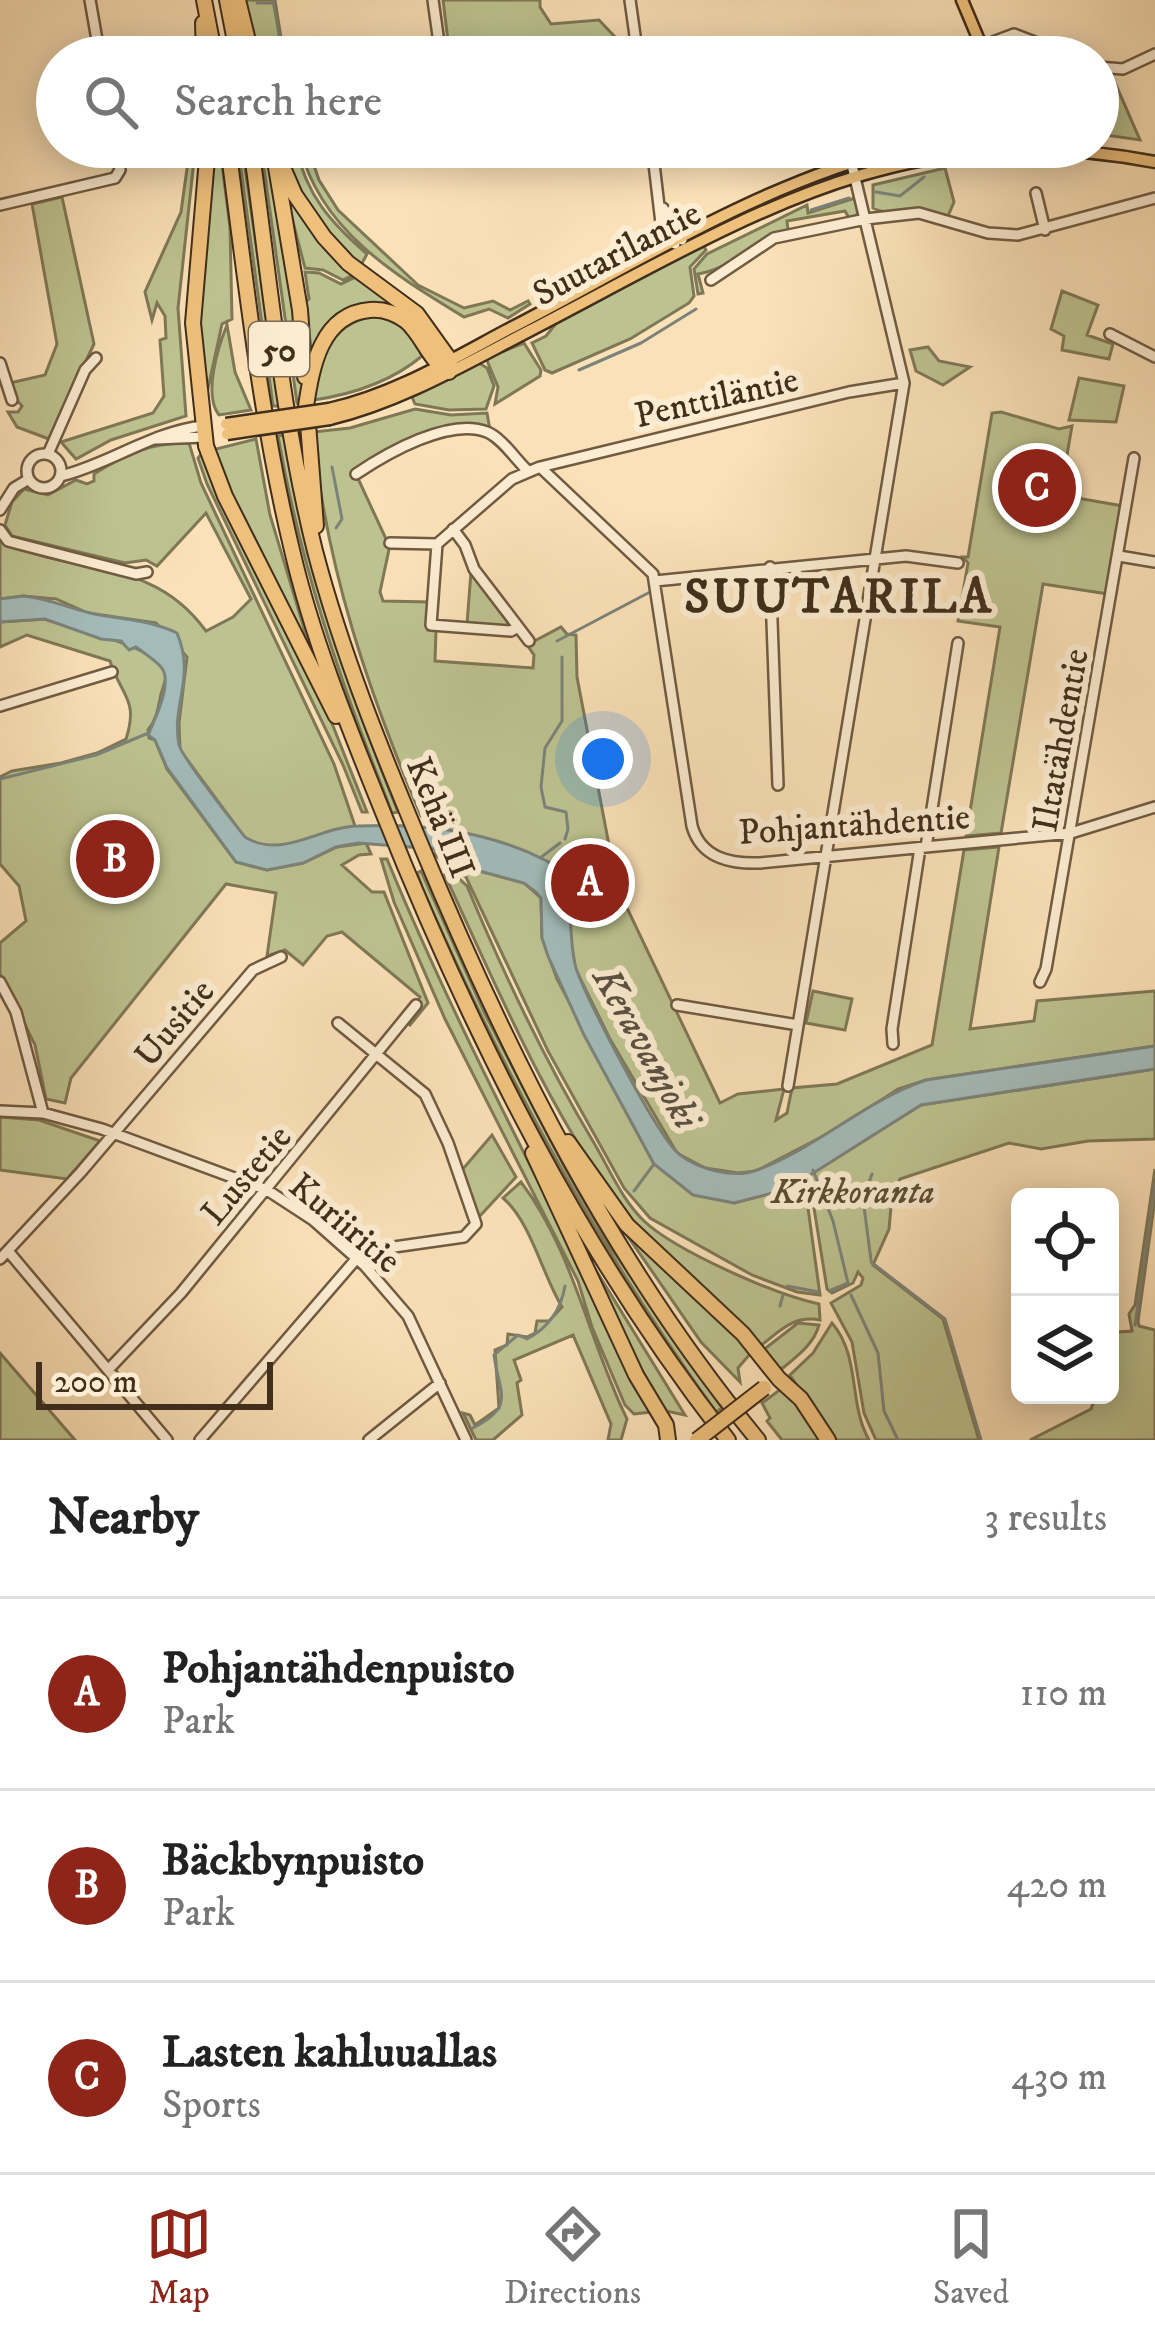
<!DOCTYPE html>
<meta charset="utf-8">
<style>
:root{--surface:#fff;--page:#f2f2f2;--text:#222;--muted:#767676;--line:#e0e0e0;--accent:#8f2418}
body{margin:0;font-family:"IM FELL DW Pica",serif;background:var(--page);color:var(--text)}
.controls{position:absolute;right:36px;bottom:36px;display:grid;overflow:hidden;border-radius:18px;box-shadow:0 6px 30px #0003}
.controls button{width:108px;height:108px;display:grid;place-items:center;padding:0;border:0;border-bottom:3px solid var(--line);background:var(--surface);color:var(--text);font:60px sans-serif}
.scale{position:absolute;left:36px;bottom:30px;width:237px;box-sizing:border-box;padding-left:12px;border:6px solid #412e1b;border-top:0;font-size:33px;line-height:42px;white-space:nowrap;color:#412e1b;-webkit-text-stroke:9px #fcecd1;paint-order:stroke}
.you{position:absolute;left:603px;top:759px;width:42px;height:42px;margin:-30px;border:9px solid #fff;border-radius:50%;background:#1a73e8;box-shadow:0 0 0 18px #1a73e833}
.badge{display:grid;place-items:center;width:78px;height:78px;border-radius:50%;background:var(--accent);color:#fff;font-size:39px;font-weight:700}
.pin{position:absolute;translate:-50% -50%;border:6px solid #fff;box-shadow:0 3px 12px #0006}
.list{margin:0;padding:0;list-style:none}
h2{display:flex;justify-content:space-between;align-items:center;height:156px;margin:0;padding:0 48px;font-size:51px}
h2 small{font-size:39px;font-weight:400;color:var(--muted)}
.list li{display:grid;grid-template-columns:78px 1fr auto;gap:36px;align-items:center;box-sizing:border-box;height:192px;padding:0 48px;border-top:3px solid var(--line)}
.list b{display:block;font-size:45px;white-space:nowrap}
.list p{margin:0;font-size:39px;white-space:nowrap;color:var(--muted)}
.list em{font-size:39px;font-style:normal;color:var(--muted)}
.icon{flex:none;width:66px;height:66px;fill:none;stroke:currentColor;stroke-width:2;stroke-linecap:round;stroke-linejoin:round}
.map{position:relative;flex:none;width:1155px;height:1440px;overflow:hidden}
.search{position:absolute;background:var(--surface);box-shadow:0 6px 30px #0003;left:36px;right:36px;top:36px;height:132px;display:flex;align-items:center;gap:30px;box-sizing:border-box;padding:0 42px;border-radius:66px;color:var(--muted);font-size:45px}
.sheet{height:732px;background:var(--surface)}
nav{display:flex;justify-content:space-around;align-items:center;box-sizing:border-box;height:168px;border-top:3px solid var(--line);background:var(--surface);font-size:33px;color:var(--muted)}
nav a{display:grid;justify-items:center;gap:6px}
nav .on{color:var(--accent)}
.map>svg:first-child{display:block}
.green{fill:#bdc390;stroke:#7f7856;stroke-width:3}
.water{fill:#a3bbb9;stroke:#7c837a;stroke-width:3}
.lines{fill:none;stroke-linecap:round;stroke-linejoin:round}
.stream{stroke:#7c837a;stroke-width:3}
.minor-casing{stroke:#705b42;stroke-width:14}
.major-casing{stroke:#412e1b;stroke-width:15}
.highway-casing{stroke:#412e1b;stroke-width:18}
.minor{stroke:#fcecd1;stroke-width:9}
.major{stroke:#eec07c;stroke-width:10}
.highway{stroke:#eec07c;stroke-width:14}
.major-bridge-casing{stroke:#412e1b;stroke-width:15;stroke-linecap:butt}
.highway-bridge-casing{stroke:#412e1b;stroke-width:18;stroke-linecap:butt}
.major-bridge{stroke:#eec07c;stroke-width:10}
.highway-bridge{stroke:#eec07c;stroke-width:14}
.labels{text-anchor:middle;stroke-width:12;stroke-linejoin:round;paint-order:stroke}
.shield{fill:#fcecd1;stroke:#796752;stroke-width:3}
.shield-label{font-size:33px;font-weight:bold;fill:#412e1b}
.street-label{font-size:36px;fill:#412e1b;stroke:#fcecd1}
.park-label{font-size:36px;font-style:italic;fill:#5a4c32;stroke:#fcecd1}
.water-label{font-size:39px;font-style:italic;fill:#5a5142;stroke:#fcecd1}
.district-label{font-size:48px;font-weight:bold;letter-spacing:3px;fill:#412e1b;stroke:#fcecd1}
</style>
<div class="map">
<svg width="1155" height="1440" viewBox="0 0 1155 1440">
<rect width="100%" height="100%" fill="#fbe1b8"/>
<filter id="stains"><feTurbulence type="fractalNoise" baseFrequency=".00167" numOctaves="4"/><feColorMatrix values="0 0 0 0 .2 0 0 0 0 .09 0 0 0 0 .02 0 0 0 .5 -.17"/></filter>
<radialGradient id="worn" r=".72"><stop offset=".6" stop-color="#630" stop-opacity="0"/><stop offset="1" stop-color="#630" stop-opacity=".3"/></radialGradient>
<path class="green" d="M243,0H275L284,57H258Z
M443,0H540V7L551,24L599,20L616,38L619,57H450Z
M1113,78L1140,140L1098,134V103Z
M190,147L195,151L178,308L186,416L111,440L76,459L61,442L153,413L164,396L160,340L166,338L165,316L157,303L152,320L145,292L181,212Z
M212,147H220L230,228L232,319L222,324L207,393L199,323Z
M238,147H242L279,406H273Z
M261,147H269C285,232 298,316 304,402L297,403Z
M281,147H296C306,195 331,223 367,254L360,267C321,227 301,200 281,147Z
M300,147H314L315,151L310,154L319,180L338,210L418,285L464,308L493,301L510,310L528,301L530,304L508,318L489,309L464,317C395,275 320,230 300,147Z
M945,168L954,202L948,216C924,209 889,217 873,208V185Z
M285,191L355,274L343,280L323,270L305,268Z
M62,197L94,344L49,439L17,427L8,412H18L22,406L10,392V383L45,375L57,344L32,204Z
M855,198L859,210L855,218L850,220L845,211L787,221L788,230C755,243 732,268 698,274L703,293L698,294L694,269L707,254L807,205L808,213Z
M703,245L706,250L690,267L694,296L689,303L630,339L552,373L545,370L532,343L546,336L558,321Z
M305,272L319,273L341,284L358,276L403,310L359,307L310,366L306,301L309,299Z
M1062,291L1098,305L1087,335L1113,344L1109,359L1062,350L1064,336L1051,329Z
M373,316C397,320 414,332 422,356C391,382 354,394 314,400C318,360 330,324 373,316Z
M227,325L235,372L251,410L219,415C203,395 218,347 227,325Z
M524,343L541,370L540,376L495,404L498,387L486,358Z
M928,347L939,361L970,367L943,385L916,371L910,350Z
M479,363L487,368L494,386L486,409L449,410L415,404L412,397Z
M1079,378L1124,386L1116,422L1069,420Z
M415,409L451,415L487,413L490,430L455,425L378,456L355,472L386,539L391,540L380,592L383,601L430,602L428,630H436L435,661L533,668L534,655L527,645L561,627L567,634L576,635L577,677L617,887L720,1103L738,1094L784,1089L776,1120L787,1113L792,1088L837,1084L932,1045L964,850L999,847L970,1029L1034,1021L1037,1001L1155,991V1046L926,1080L898,1089L833,1131L756,1171L738,1173L705,1168L677,1153L610,1039L575,968L562,879L551,863L447,829L442,815L421,816C368,690 326,568 313,432L350,428Z
M1001,412L1059,429L1072,426L1060,495L1123,506L1108,594L1043,584L1001,833L966,836L1000,627L958,621L968,563L963,557H968L992,413Z
M284,435C308,574 346,682 398,812L392,813L386,797C339,679 300,562 278,436Z
M256,439L270,515L312,655L226,487L212,450Z
M189,443L201,483L334,764L355,826C318,831 280,859 245,838L180,750L179,723L187,657L156,623L88,613L56,599L23,596L0,599V540C75,578 150,554 206,631L233,617L251,599L206,513L157,566L146,560L125,563L12,536L5,525L12,502L24,489L48,495L76,480L87,484L94,481V474C126,454 151,442 189,443Z
M204,451L322,698L367,812H362L343,765L207,484L198,458Z
M471,572L508,621L507,627L467,624Z
M45,619C70,629 162,645 166,676C166,678 162,692 161,694C158,708 157,719 148,730L149,738L155,740L167,769L236,862L267,870L303,863L337,847L366,843L371,854L359,855L342,865L372,892H384L428,1003L410,1025L402,1020L420,997L342,932L327,936L303,965L285,950L267,956L276,893L226,884L71,1078L65,1103L46,1099L35,1045L0,974V943L26,921L19,886L0,864V777L12,771L61,763L97,753L126,739C139,699 121,696 110,661L27,635L0,647V622Z
M435,849L476,870L524,883L541,898L542,938L557,979L654,1164L734,1203L796,1187L808,1208L820,1295L797,1292L752,1275L650,1218L624,1188L548,1051L466,877L436,856Z
M381,859H387C465,1049 565,1227 652,1412L634,1414L625,1405L592,1327L578,1281L445,1019L394,902Z
M421,871L485,1014L566,1170L609,1245L722,1408L716,1412C597,1247 503,1073 422,887L417,873Z
M454,874L467,886C504,975 545,1061 594,1143C610,1170 622,1200 644,1221C676,1251 776,1295 819,1304L820,1320C793,1315 780,1331 759,1347C720,1310 665,1266 633,1225C552,1119 500,995 445,875Z
M813,991L852,999L845,1030L806,1023Z
M1155,1069V1139L1088,1141L1041,1149L1009,1143L900,1179L892,1196L889,1229L873,1265L943,1319L979,1440H876L864,1413L852,1342L831,1303L861,1285L863,1278L858,1272L853,1283L832,1293L827,1289L813,1202L802,1179L921,1105Z
M0,1117L39,1120L100,1141L67,1179L0,1170Z
M492,1135L516,1177L479,1217L462,1170Z
M1155,1169V1199L1138,1321L1139,1326L1155,1330V1440H1030L1091,1409L1096,1395H1110V1354L1118,1332L1132,1331L1129,1314L1135,1305Z
M521,1182C573,1250 589,1342 627,1419L621,1440H608L611,1424L573,1335L514,1360L521,1380L517,1383L522,1415L493,1440H476L463,1413L470,1415L475,1425L499,1408L495,1350L507,1345L508,1334L527,1337L535,1333L537,1321H549L562,1307C542,1274 531,1222 503,1198Z
M629,1238L635,1239L739,1338L750,1354L738,1368L740,1382L701,1342Z
M589,1259L685,1415L661,1410Z
M798,1323L819,1325C814,1344 797,1356 783,1368H778L762,1351Z
M832,1323C861,1357 848,1403 869,1440H833L790,1375L813,1353Z
M0,1353L75,1440H0Z
M781,1389L787,1390L823,1440H782L767,1421L770,1418L762,1403Z"/>
<path class="water" d="M23,596C51,599 65,607 90,613C121,620 149,619 177,633C196,678 171,704 179,745C182,757 234,823 245,837C282,860 318,827 358,826C421,823 488,831 545,860C580,878 565,940 577,971C589,1003 657,1136 679,1154C698,1169 734,1179 757,1170C817,1148 866,1100 926,1080L1155,1046V1069L921,1105L788,1189L734,1203L693,1195L654,1164L584,1035L548,956L542,938L541,898L536,892L524,883L476,870L435,849L358,843L336,847L303,863L267,870L236,862L167,768L155,740L148,735C154,721 174,682 161,667C155,660 144,653 136,647L129,650L121,641L101,639L45,619L0,622V599Z"/>
<g class="lines">
<path class="stream" d="M273,0L283,57
M257,3H271
M876,192L900,196L924,177
M811,210L849,198
M579,370L641,343L696,309
M332,467L342,519L336,528
M557,641L650,592
M562,657V721L545,748L541,787L545,807L566,812L568,829L565,839
M0,779L96,755L146,734
M540,858L560,843
M813,1170L833,1221L848,1283L829,1291
M634,1191L654,1164
M871,1260L863,1199L872,1174
M871,1262L945,1319L981,1440
M787,1286L819,1292
M851,1295L878,1353L884,1411L898,1440
M780,1306L783,1295
M1135,1325L1155,1185
M473,1428C516,1406 499,1394 494,1355L518,1335L527,1339C548,1328 561,1309 565,1286"/>
<g class="minor-casing">
<path id="minor" d="M90,0L100,57
M433,0L441,57
M630,0L638,57
M982,46L1014,34L1074,57
M1098,67L1123,69L1155,54
M652,147L661,223L675,244
M1036,193L1045,230
M0,205L115,178L120,170L116,147
M663,208L682,240
M711,280L774,238L866,219L919,213L988,233L1018,235L1155,198
M1110,334L1155,357
M0,363L12,400
M156,439L204,437
M27 471a17 17 0 1 1 34 0a17 17 0 1 1-34 0Z
M48,454L85,370L96,358
M540,467L653,574L692,826C701,858 730,864 760,863L1071,833L1155,807
M356,474C387,453 450,417 487,432C502,438 516,460 528,471
M61,476C110,464 151,432 203,426
M0,510L14,488L29,479
M453,529L465,545L474,569L529,641
M0,530L8,541L19,544L136,574L147,572
M390,543L437,544
M1119,556L1155,562
M770,567L778,785
M655,581L906,556L958,563
M518,627L511,631L431,625L437,544L512,479L540,467L849,392L904,383
M0,706L112,672
M926,847L958,643
M0,982L16,1012L43,1113
M1040,982L1046,969L1134,458
M677,1005L798,1025
M893,1044L892,1029L920,848
M788,1086L904,383L851,161
M0,1111L43,1113L102,1129L267,1190L313,1220L365,1266L408,1316L466,1440
M8,1251L167,1440
M0,1259L81,1172L253,970L281,957
M108,1370L181,1293L416,1005
M200,1440L357,1258L380,1249L464,1237L476,1224L448,1143L425,1094L338,1023
M369,1440L440,1383"/>
</g>
<g class="major-casing">
<path id="major" d="M962,0L986,57
M329,409C392,395 449,361 505,331C635,264 762,182 906,147
M330,419C401,402 465,364 529,331C745,219 900,113 1155,162"/>
</g>
<g class="highway-casing">
<path id="highway" d="M204,0L215,57
M227,0L238,57
M238,0L252,57
M203,23L204,57
M208,147L193,323L206,446L225,496L336,716
M228,147C246,281 260,418 292,550C313,641 349,728 384,815C473,1037 580,1251 728,1440
M251,147C270,281 282,419 315,551C342,654 382,752 423,850C510,1059 613,1264 758,1440
M274,147L295,195L324,237L348,263L417,314L450,360L449,372C429,361 423,336 406,321C395,313 383,309 370,310C321,314 312,367 306,406
M276,167L300,310L305,377
M307,411L316,526
M568,1142L627,1225L743,1334L779,1379L801,1399L828,1440
M533,1153L636,1375L666,1425L668,1440"/>
</g>
<use href="#minor" class="minor"/>
<use href="#major" class="major"/>
<use href="#highway" class="highway"/>
<g class="major-bridge-casing">
<path id="major-bridge" d="M226,424L329,409
M227,434L330,419"/>
</g>
<g class="highway-bridge-casing">
<path id="highway-bridge" d="M697,1440L764,1388"/>
</g>
<use href="#major-bridge" class="major-bridge"/>
<use href="#highway-bridge" class="highway-bridge"/>
</g>
<g class="labels">
<rect class="shield" x="249" y="322" width="60" height="54" rx="9"/>
<g class="shield-label">
<text x="279" y="361">50</text>
</g>
<g class="street-label">
<text transform="translate(616 252) rotate(-28)" y="13">Suutarilantie</text>
<text transform="translate(716 396) rotate(-13)" y="13">Penttiläntie</text>
<text transform="translate(1059 740) rotate(-80)" y="13">Iltatähdentie</text>
<text transform="translate(442 817) rotate(68)" y="13">Kehä III</text>
<text transform="translate(854 823) rotate(-4)" y="13">Pohjantähdentie</text>
<text transform="translate(173 1022) rotate(-50)" y="13">Uusitie</text>
<text transform="translate(245 1174) rotate(-50)" y="13">Lustetie</text>
<text transform="translate(346 1222) rotate(40)" y="13">Kuriiritie</text>
</g>
<g class="park-label">
<text x="853" y="1203">Kirkkoranta</text>
</g>
<g class="water-label">
<text transform="translate(648 1047) rotate(61)" y="14">Keravanjoki</text>
</g>
<g class="district-label">
<text x="839" y="612">SUUTARILA</text>
</g>
</g>
<rect width="100%" height="100%" filter="url(#stains)"/>
<rect width="100%" height="100%" fill="url(#worn)"/>
</svg>
<div class="controls">
<button><svg class="icon" aria-label="locate" viewBox="0 0 24 24"><circle cx="12" cy="12" r="6"/><path d="M12 2v4M12 18v4M2 12h4M18 12h4"/></svg></button>
<button><svg class="icon" aria-label="layers" viewBox="0 0 24 24"><path d="M12 4l9 5-9 5-9-5zM3 14l9 5 9-5"/></svg></button>
</div>
<div class="scale">200 m</div>
<div class="you"></div>
<div class="pin badge" style="left:590px;top:883px">A</div>
<div class="pin badge" style="left:115px;top:859px">B</div>
<div class="pin badge" style="left:1037px;top:488px">C</div>
<div class="search"><svg class="icon" aria-label="search" viewBox="0 0 24 24"><circle cx="10" cy="10" r="6"/><path d="M15 15l6 6"/></svg>Search here</div>
</div>
<section class="sheet">
<h2>Nearby<small>3 results</small></h2>
<ul class="list">
<li><span class="badge">A</span><div><b>Pohjantähdenpuisto</b><p>Park</p></div><em>110 m</em></li>
<li><span class="badge">B</span><div><b>Bäckbynpuisto</b><p>Park</p></div><em>420 m</em></li>
<li><span class="badge">C</span><div><b>Lasten kahluuallas</b><p>Sports</p></div><em>430 m</em></li>
</ul>
</section>
<nav>
<a class="on"><svg class="icon" aria-label="map" viewBox="0 0 24 24"><path d="M3 6l6-2 6 2 6-2v14l-6 2-6-2-6 2zM9 4v14M15 6v14"/></svg>Map</a>
<a><svg class="icon" aria-label="directions" viewBox="0 0 24 24"><path d="M12 3l9 9-9 9-9-9zM9 14v-3h6M13 9l2 2-2 2"/></svg>Directions</a>
<a><svg class="icon" aria-label="saved" viewBox="0 0 24 24"><path d="M7 4h10v16l-5-4-5 4z"/></svg>Saved</a>
</nav>
